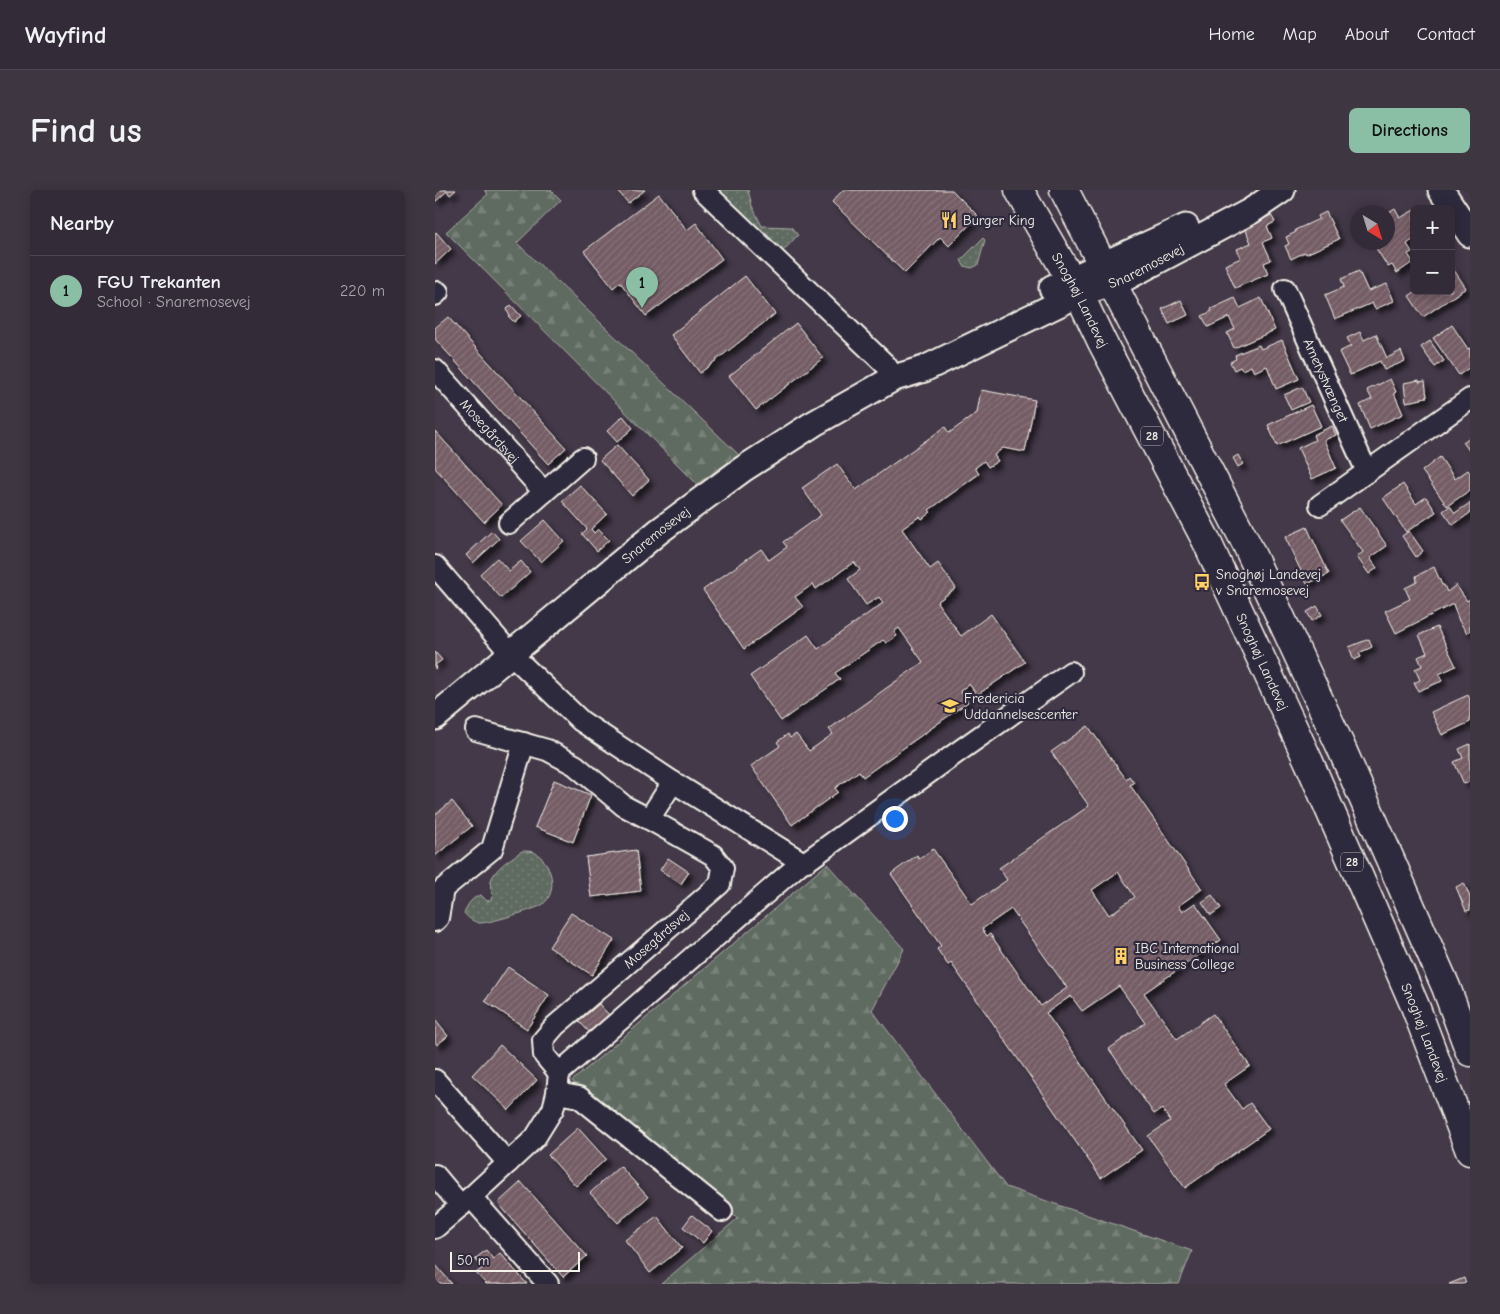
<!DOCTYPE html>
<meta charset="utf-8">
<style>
:root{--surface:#332b37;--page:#3e3742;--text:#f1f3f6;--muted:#a9a7ad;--line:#4e4752;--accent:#8abfa5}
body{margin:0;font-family:"Comic Neue",sans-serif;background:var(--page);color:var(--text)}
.controls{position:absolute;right:15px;top:15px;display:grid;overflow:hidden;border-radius:8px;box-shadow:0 2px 12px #0003}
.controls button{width:45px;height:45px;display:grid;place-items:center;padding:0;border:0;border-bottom:1px solid var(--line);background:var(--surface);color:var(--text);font:25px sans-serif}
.compass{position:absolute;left:915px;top:15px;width:45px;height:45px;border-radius:50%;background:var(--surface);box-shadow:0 2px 12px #0003;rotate:142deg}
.scale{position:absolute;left:15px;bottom:12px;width:130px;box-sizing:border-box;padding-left:5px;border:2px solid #f4f1e8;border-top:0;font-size:14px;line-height:18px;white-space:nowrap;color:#f4f1e8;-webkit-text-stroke:4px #2f2a3d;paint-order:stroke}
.you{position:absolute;left:459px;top:628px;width:18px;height:18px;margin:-12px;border:4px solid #fff;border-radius:50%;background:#1a73e8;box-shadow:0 0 0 8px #1a73e833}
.badge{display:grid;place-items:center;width:32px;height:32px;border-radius:50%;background:var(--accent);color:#111;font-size:16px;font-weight:700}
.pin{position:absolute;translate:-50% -41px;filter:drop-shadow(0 1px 2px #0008)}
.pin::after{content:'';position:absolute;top:26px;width:18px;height:15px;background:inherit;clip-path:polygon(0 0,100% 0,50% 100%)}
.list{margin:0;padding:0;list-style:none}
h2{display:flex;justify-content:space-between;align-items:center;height:65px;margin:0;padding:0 20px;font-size:21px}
h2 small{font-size:16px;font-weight:400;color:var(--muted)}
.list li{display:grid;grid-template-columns:32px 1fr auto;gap:15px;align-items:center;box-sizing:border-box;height:70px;padding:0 20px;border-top:1px solid var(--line)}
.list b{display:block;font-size:19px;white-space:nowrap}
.list p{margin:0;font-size:16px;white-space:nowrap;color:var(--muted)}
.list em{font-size:16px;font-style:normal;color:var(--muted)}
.map{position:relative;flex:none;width:1035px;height:1094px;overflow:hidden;border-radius:8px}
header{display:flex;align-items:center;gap:30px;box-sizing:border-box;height:70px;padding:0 25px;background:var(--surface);border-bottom:1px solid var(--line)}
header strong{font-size:24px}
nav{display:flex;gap:28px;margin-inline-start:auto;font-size:18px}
.intro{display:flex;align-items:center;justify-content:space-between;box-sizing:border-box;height:120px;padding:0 30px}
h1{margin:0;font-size:35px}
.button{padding:12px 22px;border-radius:8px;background:var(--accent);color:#111;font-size:18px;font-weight:700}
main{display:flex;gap:30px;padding:0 30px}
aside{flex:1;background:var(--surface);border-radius:8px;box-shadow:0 2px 12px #0003}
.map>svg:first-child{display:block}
.grass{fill:url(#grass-dots);stroke:#aaaea4}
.forest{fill:url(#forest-firs);stroke:#aaaea4}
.building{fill:url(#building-hatch);stroke:#f4f1e8;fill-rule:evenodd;filter:url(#shadow)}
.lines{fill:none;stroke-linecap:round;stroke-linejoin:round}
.minor-casing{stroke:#f4f1e8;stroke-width:24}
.tertiary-casing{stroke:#f4f1e8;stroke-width:29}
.primary-casing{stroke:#f4f1e8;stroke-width:31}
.minor{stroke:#2f2a3d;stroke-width:20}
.tertiary{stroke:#2f2a3d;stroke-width:25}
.primary{stroke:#2f2a3d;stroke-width:28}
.labels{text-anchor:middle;stroke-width:4.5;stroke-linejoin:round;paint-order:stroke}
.shield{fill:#2f2a3d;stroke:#b9b5b5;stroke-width:1}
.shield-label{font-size:12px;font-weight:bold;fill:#f4f1e8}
.poi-label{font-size:14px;fill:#f4f1e8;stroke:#2f2a3d;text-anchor:start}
.street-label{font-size:14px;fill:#f4f1e8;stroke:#2f2a3d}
</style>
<header>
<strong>Wayfind</strong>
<nav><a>Home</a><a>Map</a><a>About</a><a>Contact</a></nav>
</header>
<div class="intro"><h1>Find us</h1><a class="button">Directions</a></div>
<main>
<aside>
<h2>Nearby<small></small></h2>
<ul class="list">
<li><span class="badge">1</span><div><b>FGU Trekanten</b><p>School · Snaremosevej</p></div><em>220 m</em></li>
</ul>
</aside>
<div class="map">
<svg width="1035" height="1094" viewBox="0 0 1035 1094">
<defs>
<pattern id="grass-dots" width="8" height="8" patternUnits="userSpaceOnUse" patternTransform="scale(1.25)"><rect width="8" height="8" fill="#5f6b61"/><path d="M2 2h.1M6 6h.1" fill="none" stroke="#778178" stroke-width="1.8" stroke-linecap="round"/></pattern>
<pattern id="forest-firs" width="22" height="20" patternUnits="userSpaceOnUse" patternTransform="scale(1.25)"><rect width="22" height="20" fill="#5f6b61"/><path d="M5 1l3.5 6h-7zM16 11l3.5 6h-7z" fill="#778178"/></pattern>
<pattern id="building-hatch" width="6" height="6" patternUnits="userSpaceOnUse" patternTransform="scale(1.25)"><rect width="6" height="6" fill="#745c65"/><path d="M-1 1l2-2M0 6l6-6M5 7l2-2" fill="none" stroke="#88747b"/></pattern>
<filter id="shadow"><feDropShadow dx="4.5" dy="4.5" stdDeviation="2.5" flood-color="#0009"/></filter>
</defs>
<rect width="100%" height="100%" fill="#443949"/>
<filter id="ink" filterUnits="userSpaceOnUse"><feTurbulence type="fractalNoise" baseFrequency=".02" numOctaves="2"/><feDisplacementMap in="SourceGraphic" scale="10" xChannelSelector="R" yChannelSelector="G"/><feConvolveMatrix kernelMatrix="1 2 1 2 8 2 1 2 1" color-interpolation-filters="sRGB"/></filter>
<g filter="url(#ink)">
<path class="grass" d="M282,0H313L317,16L327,36L356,37L363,45L347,62Z
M548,48L550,50L543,75L537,78L529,76L526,70Z
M87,661C91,661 95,661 99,662C116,671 125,701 107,715C101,719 52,734 44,733C37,731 33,728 29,723C33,714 36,708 46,705L52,711L56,710L58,704C47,685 74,670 87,661Z"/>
<path class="forest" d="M49,0H116L126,10L82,53L304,265L262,294L11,42L53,4Z
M392,674L469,759L437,820L571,997L757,1061L744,1094H226L303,1028L137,891Z"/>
<path class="building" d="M0,0H21L15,5L12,1L0,12Z
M182,0H210L193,13Z
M408,0H517L543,26L514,56L505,47L470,83L397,12Z
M224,4L252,40L261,33L287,69L211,126L185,92L178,98L149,61Z
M960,19L965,28L979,20V49L972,54L977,62L973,64L978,72L962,83L957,75L953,77L942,60L939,52H952V24Z
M891,22L904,49L871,64L870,62L856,69L850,56L854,54L851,47L861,42L860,40L884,29L883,26Z
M836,25L840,32L832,36L837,48L828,52L836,70L829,73L833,84L800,98L790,75L806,68L802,59L816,53L810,38Z
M1,42L16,59L0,74V43Z
M1017,77L1031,98L988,127L974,106L981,101H1016Z
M924,81L933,101L952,94L959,111L940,119L937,113L900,129L890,105L909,97L906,89Z
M310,86L340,124L265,183L236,145Z
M800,108L805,118L826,108L840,140L799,158L792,143L800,139L794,127L773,137L767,126L777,121L776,119Z
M746,110L753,125L734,134L727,119Z
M76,115L86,126L79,132L73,126L75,125L71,120Z
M13,127L131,258L113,274L0,149V138Z
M361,133L388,168L321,220L294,186Z
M1017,135L1033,159L1035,158V177L1024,185L998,148Z
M925,142L929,150L941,144L952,168L966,161L970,171L949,180L945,171L915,185L904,162L916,156L912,148Z
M847,150L864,189L841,199L832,176L819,182L816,176L807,180L805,177L799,180L795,172L801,169L800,165L824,155L826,159Z
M995,151L1009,171L1000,177L986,157Z
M955,189L961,202L959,203L968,224L935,239L925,215L937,209L932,200Z
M984,190V192L990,191L992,207L986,208L987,209L971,212L969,193Z
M867,197L874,212L856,220L849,205Z
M546,200L600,210L590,262L568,258L559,265L563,271L553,277L549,271L540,278L544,284L494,320L496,322L487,329L485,326L467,339L495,379L503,373L521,398L502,412L526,446L556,424L590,472L542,505L534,494L525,501L533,512L428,587L424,581L400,598L403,602L357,635L316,576L345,556L342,552L353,544L355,548L361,544L374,561L398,544L394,539L488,472L464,438L459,442L462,446L451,453L448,450L400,483L405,489L346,531L315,486L373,445L383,459L448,413L444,407L431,415L413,389L425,380L419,372L381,399L378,394L360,407L368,417L309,459L268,400L326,359L334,370L352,357L348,352L386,325L367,298L402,274L421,300L510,237L514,243L542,223Z
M876,215L886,236L842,256L833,235Z
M188,226L198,238L182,252L172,241Z
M897,236L901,245L889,250L901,278L877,289L863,258L880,250L878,245Z
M0,241L67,315L49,332L0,278Z
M1035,247V262L1028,252Z
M182,255L214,290L197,306L165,270Z
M803,265L808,274L803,277L798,268Z
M1005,267L1020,289L1033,280L1035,283V300L1012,316L987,281Z
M968,294L981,314L991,307L1001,322L971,342L948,308Z
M145,295L172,324L156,339L159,343L163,339L174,350L162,361L147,344L152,339L127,311Z
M1035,313V323L1018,335L1008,321L1015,316L1020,323Z
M925,317L952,356L935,368L942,378L934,384L922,367L928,362L905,330Z
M110,330L129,351L106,372L86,351Z
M872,337L894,384L872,394L850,347Z
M57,341L64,349L38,373L31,365Z
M974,341L988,361L981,367L967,346Z
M62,368L74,381L86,371L95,382L66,408L45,384Z
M999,377L1007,395H1009L1012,402L1021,395L1032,411L1035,409V440L1032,443L1024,431L1018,414L961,443L950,421L975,409L970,398L982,392L981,386Z
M882,416L887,425L877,431L872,422Z
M1002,437L1021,476L1004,484L1007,491L983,501L979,493L985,490L980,479L987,476L983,467L992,463L984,445Z
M934,449L937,457L924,463L926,467L919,470L914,457Z
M0,462L7,470L0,475L2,477L0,479Z
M1033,505L1035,509V532L1007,545L996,522Z
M653,536L691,589L694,586L699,593L695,595L767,699L743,716L747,722L760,713L786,750L709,803L742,849L778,824L815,876L789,894L807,919L815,913L834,939L750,998L713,946L735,931L727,919L719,924L674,859L710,833L684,796L647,821L636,806L611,823L707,960L666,988L516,773L513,775L502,759L506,756L456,684L482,665L484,669L498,659L537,714L572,690L564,678L654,616L616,562ZM683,682L700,707L674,725L657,700ZM576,719L632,798L606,816L555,744L552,746L547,739Z
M1035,554V592L1029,594L1019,572L1028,568L1024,559Z
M119,590L156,605L138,652L100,637Z
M17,611L37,636L0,666V625Z
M201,660L206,701L156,707L151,667Z
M233,668L254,682L246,694L225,680Z
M1029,693L1035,707V720L1031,721L1021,697Z
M777,705L786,718L776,725L767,712Z
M136,723L179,750L157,785L114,757Z
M73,777L114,805L92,839L50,811Z
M164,814L174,825L154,842L144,831Z
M0,830L13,846L2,855L0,852Z
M65,855L102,890L74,920L37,885Z
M143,938L171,969L141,996L113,965Z
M185,976L213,1007L183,1033L155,1003Z
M86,992L152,1066L128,1087L63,1013Z
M257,1025L277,1041L268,1053L248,1037Z
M222,1026L247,1058L215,1083L190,1050Z
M51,1060L58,1069L65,1063L92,1094H51L41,1083L48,1078L40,1069Z
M0,1074L17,1094H0Z
M1029,1088L1031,1094H1014Z"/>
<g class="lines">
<g class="minor-casing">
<g id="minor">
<path d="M268,0L451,175L459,188"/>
<path id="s1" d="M850,99L932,282"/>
<path d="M0,105L3,102"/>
<path id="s2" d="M0,180L109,302"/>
<path d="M885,315L1035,209"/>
<path d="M74,333L148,268"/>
<path d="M0,376L76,464L146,531L238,592L367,672L372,671L520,564L636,482"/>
<path d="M41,540L112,560L140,575L189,616L214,629L278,665L288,678L285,694L120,836L108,850L109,865L124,883"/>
<path d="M214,629L238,592"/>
<path d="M0,731L3,728L8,699L57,659L89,553"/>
<path d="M0,890L73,973"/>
<path d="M122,903L144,907L287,1021"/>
<path d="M0,985L26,1016"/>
<path d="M36,1007L113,1094"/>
<path d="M0,1038L36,1007L100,948L118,919L122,903L124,883L367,672"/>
</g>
</g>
<g class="tertiary-casing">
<g id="tertiary">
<path d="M1006,0L1035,44"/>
<path d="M617,98L751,37"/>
<path id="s3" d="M0,527L224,341L308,279L378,234L459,188L489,179L644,104L690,88L816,21L847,0"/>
</g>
</g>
<g class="primary-casing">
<g id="primary">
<path id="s4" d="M584,0L644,104L667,152L771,350L874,572L980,816L1035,961"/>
<path d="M629,0L812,355L905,555L1011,797L1035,862"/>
</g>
</g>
<use href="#minor" class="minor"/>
<use href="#tertiary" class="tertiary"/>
<use href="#primary" class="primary"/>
</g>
</g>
<defs>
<g id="restaurant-bare" transform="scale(1.35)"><path d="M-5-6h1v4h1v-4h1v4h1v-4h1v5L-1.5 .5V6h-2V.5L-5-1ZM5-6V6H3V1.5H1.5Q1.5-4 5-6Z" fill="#ffd166" stroke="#2f2a3d" stroke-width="2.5" paint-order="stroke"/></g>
<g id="bus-bare" transform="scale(1.35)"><path d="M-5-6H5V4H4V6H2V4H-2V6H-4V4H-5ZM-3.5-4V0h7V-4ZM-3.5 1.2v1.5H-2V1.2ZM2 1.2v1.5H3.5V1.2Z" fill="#ffd166" stroke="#2f2a3d" stroke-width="2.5" paint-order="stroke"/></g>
<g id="school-bare" transform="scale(1.35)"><path d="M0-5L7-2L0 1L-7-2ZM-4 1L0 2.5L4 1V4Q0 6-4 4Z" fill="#ffd166" stroke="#2f2a3d" stroke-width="2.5" paint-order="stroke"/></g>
<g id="building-bare" transform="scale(1.35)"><path d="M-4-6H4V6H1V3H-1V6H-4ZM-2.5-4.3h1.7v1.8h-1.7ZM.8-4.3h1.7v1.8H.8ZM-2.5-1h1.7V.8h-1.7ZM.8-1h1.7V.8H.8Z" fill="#ffd166" stroke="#2f2a3d" stroke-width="2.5" paint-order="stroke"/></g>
</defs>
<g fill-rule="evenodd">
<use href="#restaurant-bare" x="514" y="30"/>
<use href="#bus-bare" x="767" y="392"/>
<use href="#school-bare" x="515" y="516"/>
<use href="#building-bare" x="686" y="766"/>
</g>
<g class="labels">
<g class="shield">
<rect x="706" y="236.5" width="22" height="19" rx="4"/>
<rect x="906" y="662.5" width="22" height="19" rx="4"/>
</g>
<g class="shield-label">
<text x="717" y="250">28</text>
<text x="917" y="676">28</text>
</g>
<g class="poi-label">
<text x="528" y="35">Burger King</text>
<text x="781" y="389">Snoghøj Landevej<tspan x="781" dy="16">v Snaremosevej</tspan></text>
<text x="529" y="513">Fredericia<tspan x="529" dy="16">Uddannelsescenter</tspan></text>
<text x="700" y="763">IBC International<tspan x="700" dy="16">Business College</tspan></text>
</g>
<g class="street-label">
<text dy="5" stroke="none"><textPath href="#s3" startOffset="848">Snaremosevej</textPath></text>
<text dy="5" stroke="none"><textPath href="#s4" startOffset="126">Snoghøj Landevej</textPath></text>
<text dy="5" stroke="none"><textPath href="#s1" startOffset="100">Ametystvænget</textPath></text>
<text dy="5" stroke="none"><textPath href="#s2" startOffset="82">Mosegårdsvej</textPath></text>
<text dy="5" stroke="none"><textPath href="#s3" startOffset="286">Snaremosevej</textPath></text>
<text dy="5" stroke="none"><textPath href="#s4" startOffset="531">Snoghøj Landevej</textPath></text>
<text transform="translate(221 749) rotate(-41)" y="5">Mosegårdsvej</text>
<text dy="5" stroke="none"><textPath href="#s4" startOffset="936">Snoghøj Landevej</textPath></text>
</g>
</g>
</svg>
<div class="controls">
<button>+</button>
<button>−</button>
</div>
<svg class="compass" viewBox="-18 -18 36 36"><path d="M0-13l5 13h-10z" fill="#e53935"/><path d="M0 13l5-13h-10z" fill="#a9a7ad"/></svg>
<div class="scale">50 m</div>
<div class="you"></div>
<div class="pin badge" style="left:207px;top:118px">1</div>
</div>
</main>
